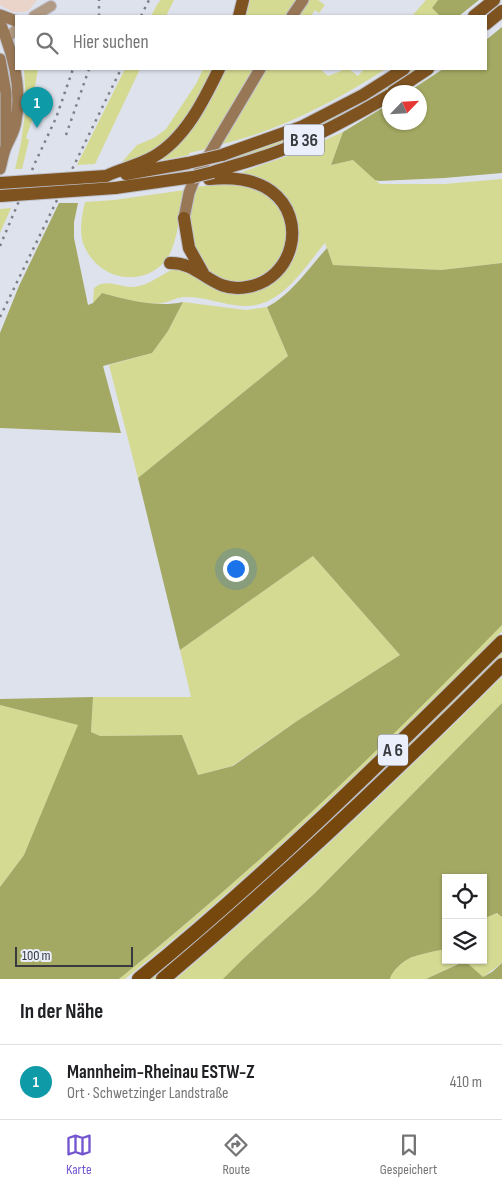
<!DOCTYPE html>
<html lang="de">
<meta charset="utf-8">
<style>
:root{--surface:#fff;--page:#f2f2f2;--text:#202124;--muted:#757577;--line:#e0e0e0;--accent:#7355cf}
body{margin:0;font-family:"Sofia Sans Condensed",sans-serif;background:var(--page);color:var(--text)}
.controls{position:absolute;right:15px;bottom:15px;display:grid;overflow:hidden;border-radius:0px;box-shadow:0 1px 4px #0004}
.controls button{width:45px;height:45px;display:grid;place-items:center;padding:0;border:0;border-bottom:1px solid var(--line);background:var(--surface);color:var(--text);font:25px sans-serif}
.compass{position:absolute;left:382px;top:85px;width:45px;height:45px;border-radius:50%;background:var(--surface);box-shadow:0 1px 4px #0004;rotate:65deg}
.scale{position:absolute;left:15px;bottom:12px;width:118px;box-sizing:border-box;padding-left:5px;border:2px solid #383a3e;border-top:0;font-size:14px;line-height:18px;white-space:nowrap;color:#383a3e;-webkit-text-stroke:4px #ebeffb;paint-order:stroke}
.you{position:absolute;left:235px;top:568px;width:18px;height:18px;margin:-12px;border:4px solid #fff;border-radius:50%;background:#1a73e8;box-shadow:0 0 0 8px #1a73e833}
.badge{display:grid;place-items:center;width:32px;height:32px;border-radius:50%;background:var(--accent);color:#fff;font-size:16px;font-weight:700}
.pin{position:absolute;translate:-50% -41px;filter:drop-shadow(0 1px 2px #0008)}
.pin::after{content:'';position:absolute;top:26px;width:18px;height:15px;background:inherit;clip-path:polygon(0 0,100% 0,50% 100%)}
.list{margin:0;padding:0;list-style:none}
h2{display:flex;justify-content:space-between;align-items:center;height:65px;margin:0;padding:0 20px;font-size:21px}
h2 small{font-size:16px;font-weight:400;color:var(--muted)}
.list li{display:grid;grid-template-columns:32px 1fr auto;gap:15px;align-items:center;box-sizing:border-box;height:75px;padding:0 20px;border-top:1px solid var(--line)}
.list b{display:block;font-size:19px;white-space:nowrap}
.list p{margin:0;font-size:16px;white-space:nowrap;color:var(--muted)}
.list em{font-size:16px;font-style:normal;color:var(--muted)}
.icon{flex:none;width:28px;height:28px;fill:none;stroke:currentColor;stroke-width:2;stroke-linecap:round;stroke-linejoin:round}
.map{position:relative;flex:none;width:502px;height:979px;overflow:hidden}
.search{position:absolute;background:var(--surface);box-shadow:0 1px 4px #0004;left:15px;right:15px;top:15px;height:55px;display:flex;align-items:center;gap:12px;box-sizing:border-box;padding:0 18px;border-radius:0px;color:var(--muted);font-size:19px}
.sheet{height:140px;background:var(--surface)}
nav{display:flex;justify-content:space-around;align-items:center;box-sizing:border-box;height:70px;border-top:1px solid var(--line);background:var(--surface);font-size:14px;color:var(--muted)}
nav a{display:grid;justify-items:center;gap:2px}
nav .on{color:var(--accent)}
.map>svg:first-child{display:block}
.industrial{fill:#ead3c8}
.green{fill:#d5da93}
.forest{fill:#a3a862}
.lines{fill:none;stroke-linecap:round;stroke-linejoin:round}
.tertiary-casing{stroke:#bdc0ca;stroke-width:12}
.secondary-casing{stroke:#bdc0ca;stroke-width:13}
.trunk-casing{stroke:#bdc0ca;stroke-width:14}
.motorway-casing{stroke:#bdc0ca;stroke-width:16}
.tertiary{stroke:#b19a84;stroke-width:10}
.secondary{stroke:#987756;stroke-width:11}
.trunk{stroke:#7e5320;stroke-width:12}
.motorway{stroke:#76480d;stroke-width:14}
.rail{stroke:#7d8087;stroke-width:2.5;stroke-dasharray:2.5 5;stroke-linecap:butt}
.trunk-bridge-casing{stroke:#bdc0ca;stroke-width:14;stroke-linecap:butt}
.trunk-bridge{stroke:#7e5320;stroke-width:12}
.labels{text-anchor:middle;stroke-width:5;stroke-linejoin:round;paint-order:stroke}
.shield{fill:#ebeffb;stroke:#6e7077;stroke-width:1}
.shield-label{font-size:18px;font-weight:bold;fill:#383a3e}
</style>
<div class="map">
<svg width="502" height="979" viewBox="0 0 502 979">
<rect width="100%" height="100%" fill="#dee2ed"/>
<path class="industrial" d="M0,0H37L28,11L21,12H13L0,5Z"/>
<path class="green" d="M161,0H174L166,16H151L158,3Z
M250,0H298L287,16H246Z
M308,0H318L325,5L319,13L315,10L311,16H298Z
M426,0H438L432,8L440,16H412Z
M24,69H38L33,98H30V107L35,111L26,138L29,140L22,169H15L21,143L26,106Z
M125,69H140L95,164L77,165Z
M203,69H213L202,95L181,126L149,155L122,162L137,145L154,138L166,129L196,84Z
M226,69H255L206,149L189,153V155L163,160V158C192,136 212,102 226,69Z
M266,69H320L328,76L341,71L343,69H349L358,76L364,69H386C334,102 279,131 219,145Z
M414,69H419C375,98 331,125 282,144C260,152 238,159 216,165L218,162C242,154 265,148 288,138C332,120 374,94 414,69Z
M343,132L331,165L353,160L380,184H444L502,179V263L441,270L333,265L325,243C303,269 281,308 243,306C224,305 206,297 186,297C178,297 171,301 163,303C147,306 118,297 102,293L93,303L94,288C106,278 118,287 132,287C151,286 162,272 180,267L236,294L249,293L270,285L288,268L296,254L299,239L297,223L293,209L242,174V172L291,155Z
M240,184C261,190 279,199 285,221C298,263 245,300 211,272C206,269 200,264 198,258C196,254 195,248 194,243C192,235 188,225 189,217C190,207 193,197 196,187L211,185Z
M185,190C180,209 178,245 166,260C141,290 96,279 83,243C79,229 82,215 85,202L114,200Z
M11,208L0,233V209Z
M183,302L246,310L267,307L288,356L138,478L109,365L152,353L168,331Z
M313,556L400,655L297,721L232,766L198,775L182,735L100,736L91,732L93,697H191L180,650Z
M502,625V631L494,639C375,757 256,874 125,979H119C255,870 380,749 502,625Z
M502,651V657L468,692L277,873L154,979H147Z
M502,677V703L315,893L245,957L224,979H176C290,883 397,781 502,677Z
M0,705L79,725L24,855L0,887Z
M498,913L502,917V963L483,977L464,961L426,979H390C391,972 403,961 410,958C413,956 443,949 446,949V960H483V921L484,918Z"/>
<path class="forest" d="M438,0H479L459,16H440L432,8Z
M502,27V173L444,178L379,181L375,180L353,160L331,165L343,132L389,104L390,122H420V92H408L443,69H486V40Z
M59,203H78L74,222V238L88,305L93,303L102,293C128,300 157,308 183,302L168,331L152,353L103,366L121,433L0,428V333L19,286Z
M327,248L333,265L441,270L502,263V625C381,749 255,870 119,979H0V887L24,855L78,725L0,705V699L93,697L91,732L100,736L182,735L198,775L233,766L297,721L400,655L313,556L180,650L138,478L288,356L267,307C291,295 309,268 327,248Z
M502,703V917L497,913L485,918L483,921V878H446V949C443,949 413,956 410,958C403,961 391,972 390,979H223L245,957L315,893Z
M465,961L483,977L492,972L502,963V979H426Z"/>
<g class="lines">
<g class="tertiary-casing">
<path id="tertiary" d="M34,16L51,6
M6,38L16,30"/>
</g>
<g class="secondary-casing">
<path id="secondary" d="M0,15L16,21
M292,16L303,0
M0,23C13,53 22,88 16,121C15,131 10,138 6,147C3,154 2,162 0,169
M0,59L6,93V146
M184,218L189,193L194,180L260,69"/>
</g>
<g class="trunk-casing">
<path id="trunk" d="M239,16L243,0
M474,16L494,0
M486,24L502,11
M393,92L428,69
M222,155L301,127L363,95L404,69
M213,172C238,164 263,158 287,148C323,133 356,115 390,95
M126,174L188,163
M106,176C121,169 139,165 153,157C185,139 204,100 219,69
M115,188L193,177
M184,218L189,248L203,273
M170,263C201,262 212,294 247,287C293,280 309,219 271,191C253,178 230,177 209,179"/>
</g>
<g class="motorway-casing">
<path id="motorway" d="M139,979C267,875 385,758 502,642
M163,979C281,880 393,774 502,665"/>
</g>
<use href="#tertiary" class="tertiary"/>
<use href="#secondary" class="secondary"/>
<use href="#trunk" class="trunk"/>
<use href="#motorway" class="motorway"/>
<path class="rail" d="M99,16V0
M141,16L149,0
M66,135L89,69
M0,246L35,163L56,118L73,69
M0,317L121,69"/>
<g class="trunk-bridge-casing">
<path id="trunk-bridge" d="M188,163L222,155
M193,177L213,172
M0,183L106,176
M0,196L115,188"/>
</g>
<use href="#trunk-bridge" class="trunk-bridge"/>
</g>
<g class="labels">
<g class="shield">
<rect x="284" y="124.5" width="40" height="31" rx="4"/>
<rect x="378" y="734.5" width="30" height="31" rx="4"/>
</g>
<g class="shield-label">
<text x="304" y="146">B 36</text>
<text x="393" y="756">A 6</text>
</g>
</g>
</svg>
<div class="controls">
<button><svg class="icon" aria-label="locate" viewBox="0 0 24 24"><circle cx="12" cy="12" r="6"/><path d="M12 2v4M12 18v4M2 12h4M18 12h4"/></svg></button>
<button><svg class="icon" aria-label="layers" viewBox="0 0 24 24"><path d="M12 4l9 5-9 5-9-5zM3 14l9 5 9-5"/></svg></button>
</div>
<svg class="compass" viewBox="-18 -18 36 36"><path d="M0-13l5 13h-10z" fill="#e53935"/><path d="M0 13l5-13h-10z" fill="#757577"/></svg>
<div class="scale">100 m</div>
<div class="you"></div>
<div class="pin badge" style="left:37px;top:128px;background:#0f9aa8">1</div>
<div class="search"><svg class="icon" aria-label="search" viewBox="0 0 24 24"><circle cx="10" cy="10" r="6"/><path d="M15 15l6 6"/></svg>Hier suchen</div>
</div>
<section class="sheet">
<h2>In der Nähe<small></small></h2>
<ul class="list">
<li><span class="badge" style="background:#0f9aa8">1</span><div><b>Mannheim-Rheinau ESTW-Z</b><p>Ort · Schwetzinger Landstraße</p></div><em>410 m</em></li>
</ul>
</section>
<nav>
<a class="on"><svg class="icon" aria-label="map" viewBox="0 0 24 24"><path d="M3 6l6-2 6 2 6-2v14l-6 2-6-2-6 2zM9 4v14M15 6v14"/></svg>Karte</a>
<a><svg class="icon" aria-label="directions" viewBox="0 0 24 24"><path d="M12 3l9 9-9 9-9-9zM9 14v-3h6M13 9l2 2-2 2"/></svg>Route</a>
<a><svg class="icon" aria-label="saved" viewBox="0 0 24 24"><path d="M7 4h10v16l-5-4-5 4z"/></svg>Gespeichert</a>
</nav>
